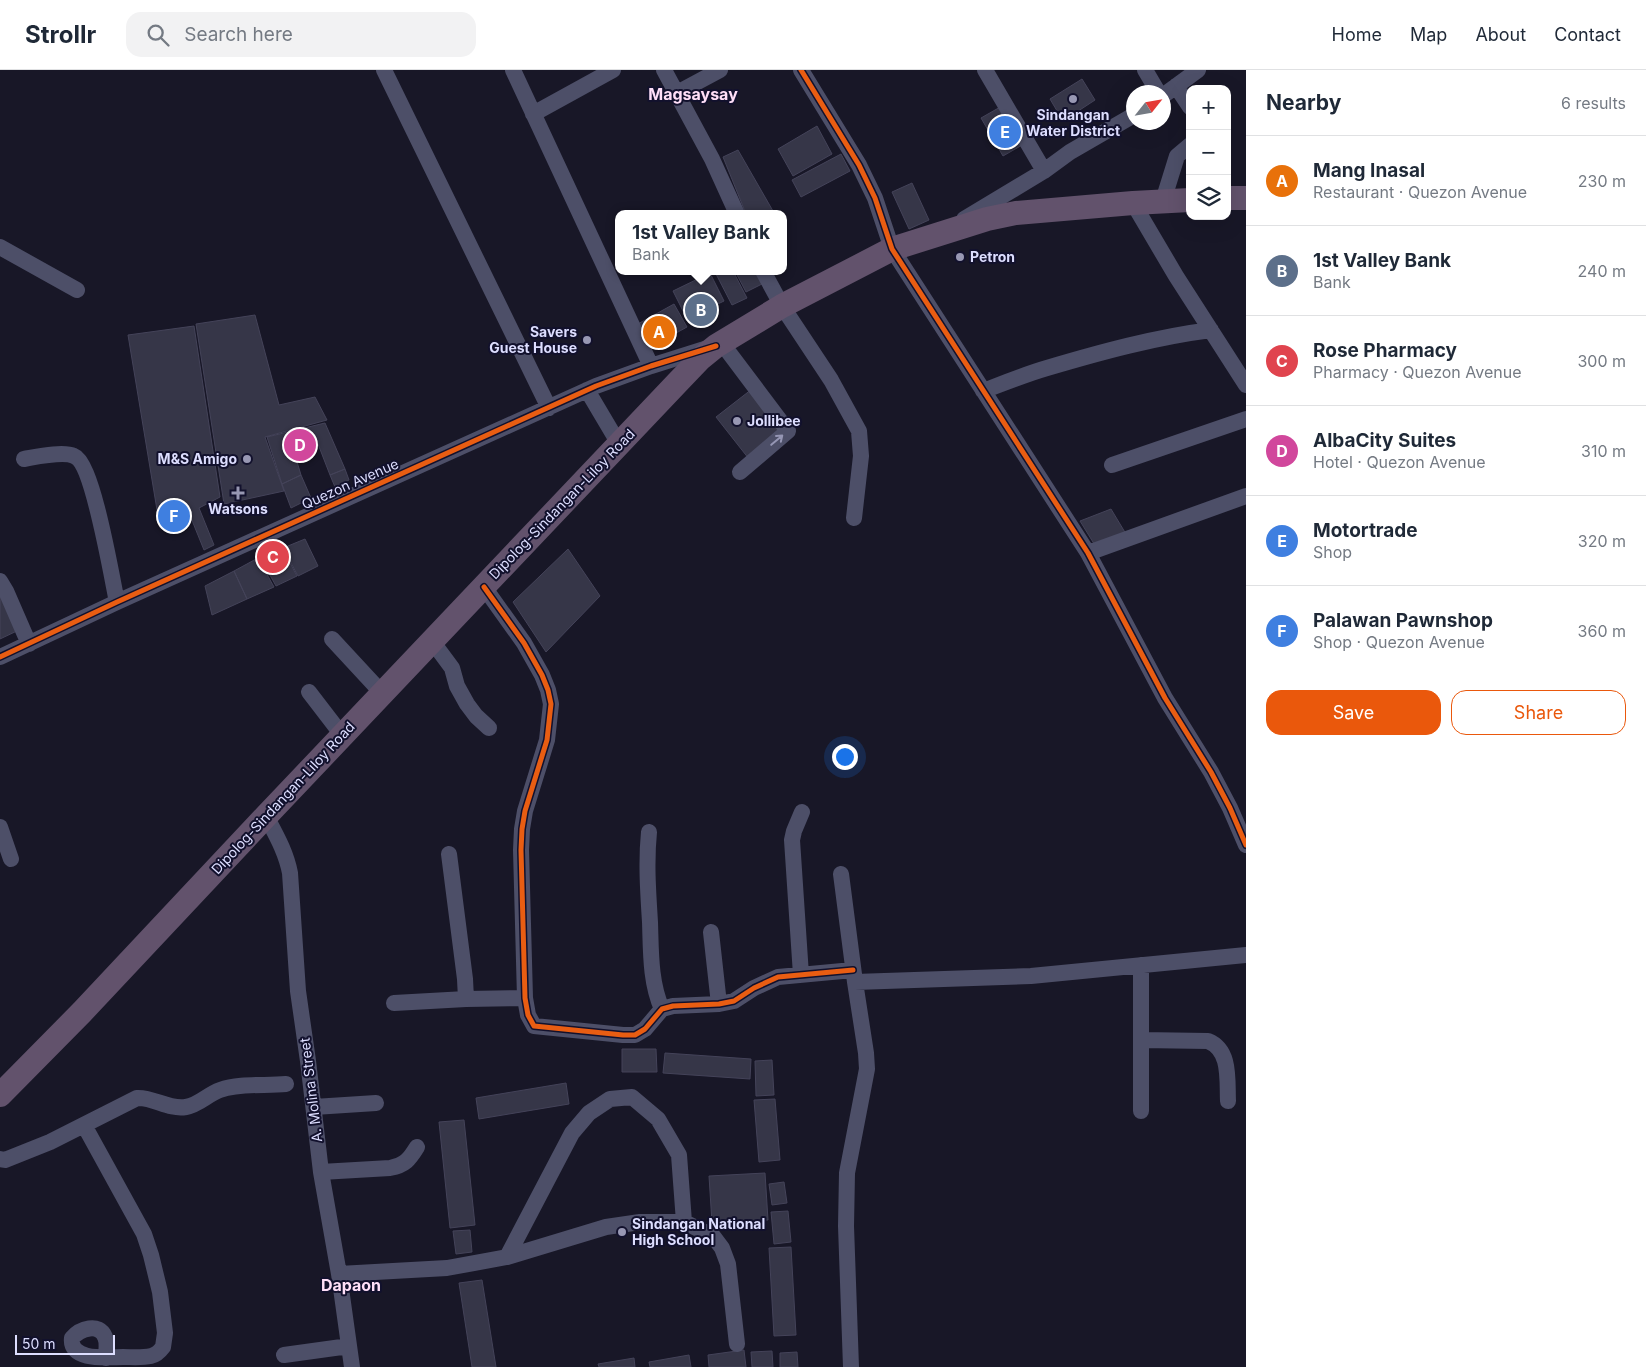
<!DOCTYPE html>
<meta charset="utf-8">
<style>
:root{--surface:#fff;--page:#f2f2f3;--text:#1f2937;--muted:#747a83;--line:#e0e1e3;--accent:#ea580c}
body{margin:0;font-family:Inter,sans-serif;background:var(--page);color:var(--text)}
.controls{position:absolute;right:15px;top:15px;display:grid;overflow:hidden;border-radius:10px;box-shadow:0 5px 20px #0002}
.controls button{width:45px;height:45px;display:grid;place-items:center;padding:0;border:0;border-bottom:1px solid var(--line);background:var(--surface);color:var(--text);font:25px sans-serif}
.compass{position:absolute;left:1126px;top:15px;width:45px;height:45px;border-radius:50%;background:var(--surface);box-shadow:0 5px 20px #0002;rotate:59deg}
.scale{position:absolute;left:15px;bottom:12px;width:100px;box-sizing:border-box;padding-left:5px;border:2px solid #dddeff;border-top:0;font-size:14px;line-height:18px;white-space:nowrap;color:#dddeff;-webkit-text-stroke:4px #12112d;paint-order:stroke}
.you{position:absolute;left:844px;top:686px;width:18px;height:18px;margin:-12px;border:4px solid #fff;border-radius:50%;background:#1a73e8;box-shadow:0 0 0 8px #1a73e833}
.badge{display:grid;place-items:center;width:32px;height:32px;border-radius:50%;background:var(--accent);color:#fff;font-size:16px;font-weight:700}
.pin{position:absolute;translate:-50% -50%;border:2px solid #fff;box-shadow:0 1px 5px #0006}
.popup{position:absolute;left:615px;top:140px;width:172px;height:65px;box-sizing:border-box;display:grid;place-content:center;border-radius:10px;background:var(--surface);filter:drop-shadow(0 1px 4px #0005);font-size:16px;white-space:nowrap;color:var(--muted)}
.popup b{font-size:19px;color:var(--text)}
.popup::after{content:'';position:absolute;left:50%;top:100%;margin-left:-10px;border:10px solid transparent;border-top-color:var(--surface)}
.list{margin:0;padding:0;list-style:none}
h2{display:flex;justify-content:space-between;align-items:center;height:65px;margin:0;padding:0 20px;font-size:21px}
h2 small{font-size:16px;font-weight:400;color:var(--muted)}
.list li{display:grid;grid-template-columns:32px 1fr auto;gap:15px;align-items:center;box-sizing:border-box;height:90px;padding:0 20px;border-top:1px solid var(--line)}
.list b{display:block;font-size:19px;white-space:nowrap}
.list p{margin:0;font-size:16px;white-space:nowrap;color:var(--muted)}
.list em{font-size:16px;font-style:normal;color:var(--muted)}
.actions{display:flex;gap:10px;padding:15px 20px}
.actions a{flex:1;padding:11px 0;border:1px solid var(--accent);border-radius:15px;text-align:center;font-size:18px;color:var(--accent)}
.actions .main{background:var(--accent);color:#fff}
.icon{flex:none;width:28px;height:28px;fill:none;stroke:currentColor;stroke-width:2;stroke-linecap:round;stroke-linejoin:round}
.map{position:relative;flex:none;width:1246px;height:1297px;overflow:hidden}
header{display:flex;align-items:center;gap:30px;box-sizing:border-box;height:70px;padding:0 25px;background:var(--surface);border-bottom:1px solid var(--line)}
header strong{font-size:24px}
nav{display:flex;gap:28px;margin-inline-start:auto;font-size:18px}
.search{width:350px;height:45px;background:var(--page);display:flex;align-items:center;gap:12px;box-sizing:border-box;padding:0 18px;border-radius:15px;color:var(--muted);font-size:19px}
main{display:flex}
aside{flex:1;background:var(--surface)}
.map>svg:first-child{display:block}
.building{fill:#363648;stroke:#444359}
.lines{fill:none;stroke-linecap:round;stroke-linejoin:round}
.minor{stroke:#4d4f68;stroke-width:16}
.highway{stroke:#62526c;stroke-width:24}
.cycleway-casing{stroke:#12112d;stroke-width:8}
.cycleway{stroke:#e95d12;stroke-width:5}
.oneway{stroke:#9596b4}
.poi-dot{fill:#9898b3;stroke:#12112d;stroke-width:2}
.labels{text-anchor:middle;stroke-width:4;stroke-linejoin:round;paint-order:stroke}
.poi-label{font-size:14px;font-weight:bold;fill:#dddeff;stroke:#12112d;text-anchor:start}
.street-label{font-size:14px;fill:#dddeff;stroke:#12112d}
.quarter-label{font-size:16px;font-weight:bold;fill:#ffdff8;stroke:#12112d}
</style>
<header>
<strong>Strollr</strong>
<div class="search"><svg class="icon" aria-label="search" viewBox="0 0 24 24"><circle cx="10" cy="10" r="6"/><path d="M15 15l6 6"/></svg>Search here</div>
<nav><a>Home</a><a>Map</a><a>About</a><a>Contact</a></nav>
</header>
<main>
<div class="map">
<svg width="1246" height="1297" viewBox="0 0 1246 1297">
<rect width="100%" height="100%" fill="#181727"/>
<path class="building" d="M1082,9L1095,30L1063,51L1050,29Z
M1002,36L1024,74L1003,86L981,48Z
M817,56L832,84L793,106L778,79Z
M738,80L773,141L770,144H746L723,87Z
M841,84L850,101L801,127L792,110Z
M912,113L929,150L909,159L892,122Z
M711,201H733L747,228L732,235L715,202L712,204Z
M735,201H756L762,214L746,222Z
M710,203L724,231L687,249L673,221Z
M674,234L687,257L649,278L636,255Z
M255,245L279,335L315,327L327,350L265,367L284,421L224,434L196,254Z
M194,256L220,427L199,438L214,475L204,480L189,443L160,458L128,265Z
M752,319L785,361L749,389L716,347Z
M325,353L345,399L330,405L318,374L294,382L301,405L282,414L267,367Z
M345,399L349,410L335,417L330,405Z
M301,405L311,428L291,438L282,414Z
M1111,439L1126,464L1096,477L1080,451Z
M305,469L318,496L298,506L283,478Z
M282,478L297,506L276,516L260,487Z
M568,479L600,526L546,582L513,532Z
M258,488L274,517L247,529L234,501Z
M234,501L247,529L212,545L205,516Z
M0,524L19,560L0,569Z
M622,979H656L657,1002H622Z
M665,983L751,989L750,1009L663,1003Z
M772,990L774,1025L756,1026L755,991Z
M566,1013L569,1034L479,1049L476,1028Z
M775,1029L780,1090L759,1092L754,1030Z
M464,1050L475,1155L450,1158L439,1052Z
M765,1103L768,1150L712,1153L709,1106Z
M784,1112L787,1133L772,1135L769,1114Z
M788,1141L791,1172L774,1174L771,1142Z
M470,1160L472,1182L456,1184L453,1161Z
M791,1177L796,1265L774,1266L769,1178Z
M482,1210L496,1297H472L459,1213Z
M744,1280L746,1297H709L708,1285Z
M772,1281L773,1297H752L751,1282Z
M797,1282L798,1297H780V1283Z
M689,1285L691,1297H650L649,1292Z
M634,1288L635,1297H599L598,1294Z"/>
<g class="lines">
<path class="minor" d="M384,0L549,338
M513,0L651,296
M664,0L712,89L737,144
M801,0L859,95L875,128L892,179L1088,483L1165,628L1211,702L1230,738L1246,775
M985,0L1044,101
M1145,0L1158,22
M1176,16L1190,37
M677,23L720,0
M1164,25L1198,0
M533,44L613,0
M1163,131L1177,86L1190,75
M1133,133L1176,206L1246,315
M964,149L1044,101L1070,82L1134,45
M0,177L77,220
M763,201L782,236L831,310L859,361L861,386L854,448
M721,272L788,361L740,402
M587,320L619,374
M983,321C1004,313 1026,304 1047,298C1101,282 1156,267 1211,260
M24,389C36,387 63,381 74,386C93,393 112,509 117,532
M1112,395L1246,349
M1088,483L1246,426
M0,511L6,521L29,574
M484,517L524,573L542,605L548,620L551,634L547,670L525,741L522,759L521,780L525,928L528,945L534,956L623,965H635L645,959L662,939L673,936L719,934L734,931L754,918L778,907L853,900
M332,569L382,623
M432,571L452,598L457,616L467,634L476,646L489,658
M0,587L117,532L596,316L651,296L708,278
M309,622L342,665
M266,746C276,765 286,782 290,803L298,921L308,991L321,1102L339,1204L352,1297
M0,757L11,789
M649,762C646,792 648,821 650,852C651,881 650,912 662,939
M449,784L465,909L466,929L525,928
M841,804L855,912L866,983L867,999L847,1103L846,1156L851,1297
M711,862L719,934
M1141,895V1041
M801,905L792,770L794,761L802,742
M855,912L1031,906L1246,885
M394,933L466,929
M1141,970L1208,971C1231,980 1227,1010 1228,1031
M314,1037L376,1033
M84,1055L144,1164L151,1185L160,1222L165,1263L163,1277C160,1281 156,1285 151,1286C142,1288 132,1287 123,1287C109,1287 69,1292 72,1268C80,1259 99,1252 105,1267C108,1273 106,1281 106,1288
M0,1089L5,1090L50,1072L137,1028C154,1027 168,1040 186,1037C199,1035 208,1024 220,1020C240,1013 265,1016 286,1014
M321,1102L390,1098C405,1095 409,1090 417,1077
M507,1187L572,1063L589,1043L610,1029L632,1027L658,1049L679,1085L684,1152
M339,1204L447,1198L507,1187L606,1157L640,1152H684L713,1166L722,1178L728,1194L737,1274
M284,1285L349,1276"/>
<path class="highway" d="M1227,128H1246
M0,1025L82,942L266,746L677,313L700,289L716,276L782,236L892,179L987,149L1016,143L1133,133L1190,130"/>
<g class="cycleway-casing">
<path id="cycleway" d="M801,0L859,95L875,128L892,179L1088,483L1165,628L1211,702L1230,738L1246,775
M484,517L524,573L542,605L548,620L551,634L547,670L525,741L522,759L521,780L525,928L528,945L534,956L623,965H635L645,959L662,939L673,936L719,934L734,931L754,918L778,907L853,900
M0,587L117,532L596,316L651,296L716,276"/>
</g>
<use href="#cycleway" class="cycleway"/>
</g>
<defs><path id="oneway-shaft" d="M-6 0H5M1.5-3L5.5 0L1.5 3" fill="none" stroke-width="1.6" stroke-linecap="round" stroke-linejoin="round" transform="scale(1.25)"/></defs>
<use class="oneway" href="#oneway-shaft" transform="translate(777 370) rotate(-40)"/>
<g class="poi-dot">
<circle cx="1073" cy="29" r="5"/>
<circle cx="960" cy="187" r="5"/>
<circle cx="587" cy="270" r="5"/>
<circle cx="737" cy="351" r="5"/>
<circle cx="247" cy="389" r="5"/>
<path d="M235.5 415.5h5v5h5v5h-5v5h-5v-5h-5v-5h5z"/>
<circle cx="622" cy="1162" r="5"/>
</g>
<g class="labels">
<g class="poi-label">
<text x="1073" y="50" text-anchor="middle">Sindangan<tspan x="1073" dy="16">Water District</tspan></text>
<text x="970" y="192">Petron</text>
<text x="577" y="267" text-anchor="end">Savers<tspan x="577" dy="16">Guest House</tspan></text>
<text x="747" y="356">Jollibee</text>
<text x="237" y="394" text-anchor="end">M&amp;S Amigo</text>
<text x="238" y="444" text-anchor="middle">Watsons</text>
<text x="632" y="1159">Sindangan National<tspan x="632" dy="16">High School</tspan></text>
</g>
<g class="street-label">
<text transform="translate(350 414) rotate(-24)" y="5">Quezon Avenue</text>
<text transform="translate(562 434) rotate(-46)" y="5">Dipolog-Sindangan-Liloy Road</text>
<text transform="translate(283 728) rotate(-47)" y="5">Dipolog-Sindangan-Liloy Road</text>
<text transform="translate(311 1020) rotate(-97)" y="5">A. Molina Street</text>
</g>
<g class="quarter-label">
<text x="693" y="30">Magsaysay</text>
<text x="351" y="1221">Dapaon</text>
</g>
</g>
</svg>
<div class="controls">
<button>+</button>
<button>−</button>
<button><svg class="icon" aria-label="layers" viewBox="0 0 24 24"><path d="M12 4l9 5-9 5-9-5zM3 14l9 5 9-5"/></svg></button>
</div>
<svg class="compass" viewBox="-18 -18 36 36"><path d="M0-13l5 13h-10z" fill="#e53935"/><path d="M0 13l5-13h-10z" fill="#747a83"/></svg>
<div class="scale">50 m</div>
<div class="you"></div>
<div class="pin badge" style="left:659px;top:262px;background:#e8710a">A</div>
<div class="pin badge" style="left:701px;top:240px;background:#5c6f8a">B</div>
<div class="popup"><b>1st Valley Bank</b>Bank</div>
<div class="pin badge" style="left:273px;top:487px;background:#e0444e">C</div>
<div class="pin badge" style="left:300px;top:375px;background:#d1479c">D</div>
<div class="pin badge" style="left:1005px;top:62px;background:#3f7fe0">E</div>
<div class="pin badge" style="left:174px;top:446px;background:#3f7fe0">F</div>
</div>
<aside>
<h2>Nearby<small>6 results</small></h2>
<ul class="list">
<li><span class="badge" style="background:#e8710a">A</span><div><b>Mang Inasal</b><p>Restaurant · Quezon Avenue</p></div><em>230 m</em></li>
<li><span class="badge" style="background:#5c6f8a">B</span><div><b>1st Valley Bank</b><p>Bank</p></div><em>240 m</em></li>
<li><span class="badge" style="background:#e0444e">C</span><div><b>Rose Pharmacy</b><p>Pharmacy · Quezon Avenue</p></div><em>300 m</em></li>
<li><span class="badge" style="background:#d1479c">D</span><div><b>AlbaCity Suites</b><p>Hotel · Quezon Avenue</p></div><em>310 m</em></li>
<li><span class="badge" style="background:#3f7fe0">E</span><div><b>Motortrade</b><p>Shop</p></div><em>320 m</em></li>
<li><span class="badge" style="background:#3f7fe0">F</span><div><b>Palawan Pawnshop</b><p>Shop · Quezon Avenue</p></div><em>360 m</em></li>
</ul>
<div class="actions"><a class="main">Save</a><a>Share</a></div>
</aside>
</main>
